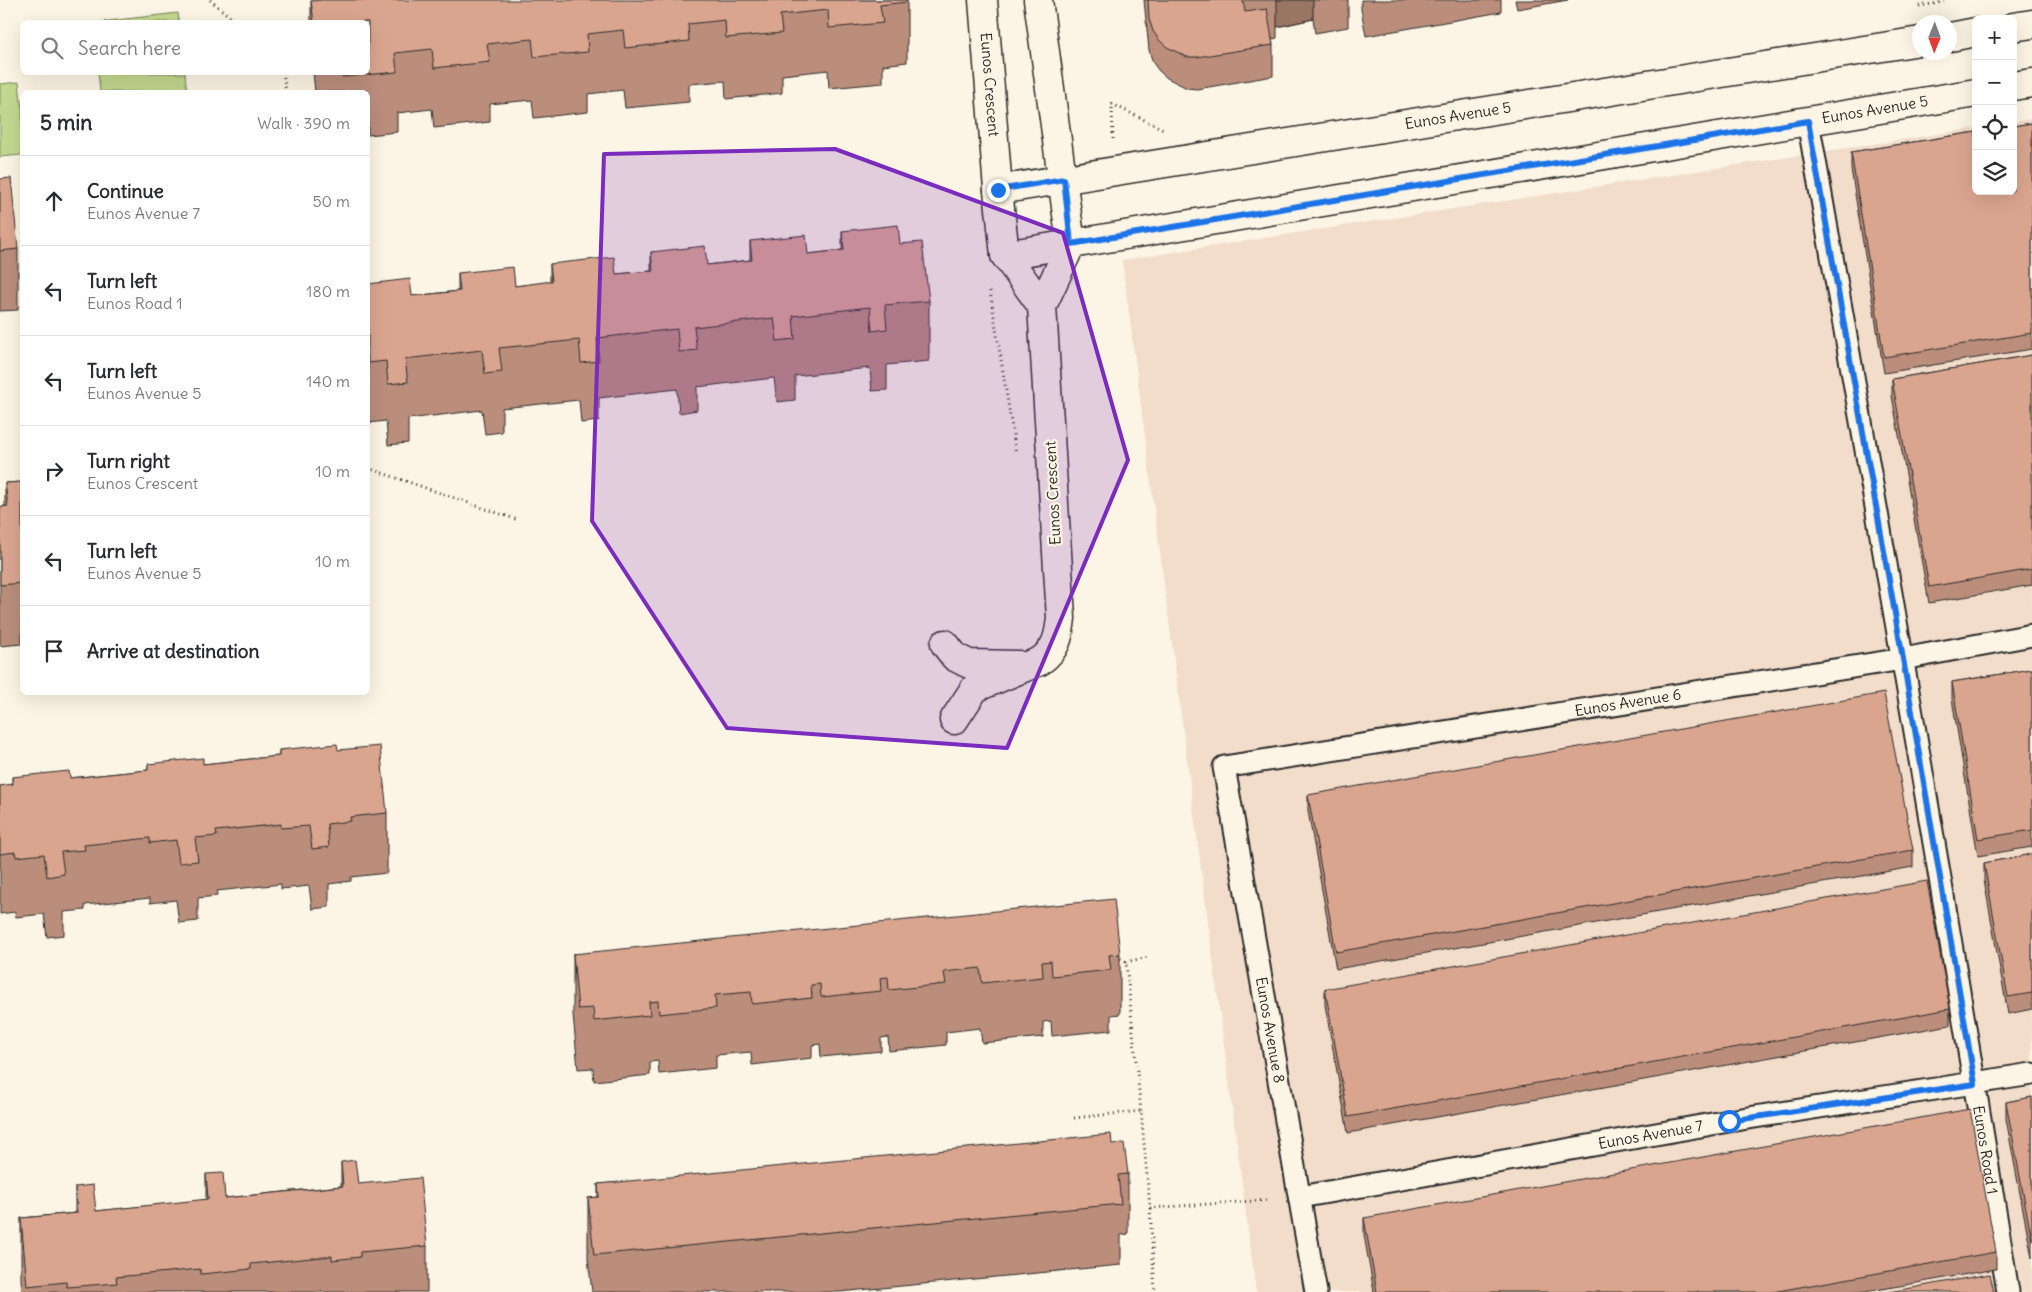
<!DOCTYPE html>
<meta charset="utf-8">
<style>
:root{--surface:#fff;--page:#f7f7f7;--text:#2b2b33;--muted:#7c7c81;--line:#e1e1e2}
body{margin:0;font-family:Delius,sans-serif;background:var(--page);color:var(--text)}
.controls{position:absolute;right:15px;top:15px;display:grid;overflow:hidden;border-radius:8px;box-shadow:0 5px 20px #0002}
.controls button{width:45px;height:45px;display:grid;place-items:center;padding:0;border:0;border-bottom:1px solid var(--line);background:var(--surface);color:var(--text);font:25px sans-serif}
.compass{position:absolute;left:1912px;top:15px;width:45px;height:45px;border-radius:50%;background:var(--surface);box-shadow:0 5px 20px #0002;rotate:181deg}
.stop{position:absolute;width:15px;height:15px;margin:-11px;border:4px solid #1a73e8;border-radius:50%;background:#fff}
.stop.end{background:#1a73e8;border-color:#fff;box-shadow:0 1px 5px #0008}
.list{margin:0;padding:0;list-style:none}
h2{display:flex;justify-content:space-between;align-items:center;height:65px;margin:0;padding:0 20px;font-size:21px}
h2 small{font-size:16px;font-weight:400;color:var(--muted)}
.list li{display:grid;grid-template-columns:32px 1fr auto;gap:15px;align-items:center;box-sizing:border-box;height:90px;padding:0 20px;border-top:1px solid var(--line)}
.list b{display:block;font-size:19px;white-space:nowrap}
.list p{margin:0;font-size:16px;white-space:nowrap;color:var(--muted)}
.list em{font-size:16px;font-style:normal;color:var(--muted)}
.icon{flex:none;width:28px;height:28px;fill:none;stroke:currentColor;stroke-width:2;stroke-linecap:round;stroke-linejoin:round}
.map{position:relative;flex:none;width:2032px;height:1292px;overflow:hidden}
.search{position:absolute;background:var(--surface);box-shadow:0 5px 20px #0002;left:20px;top:20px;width:350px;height:55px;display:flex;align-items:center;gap:12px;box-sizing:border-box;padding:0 18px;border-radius:8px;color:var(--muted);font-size:19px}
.panel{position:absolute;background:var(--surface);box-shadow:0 5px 20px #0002;left:20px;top:90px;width:350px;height:605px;border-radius:8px}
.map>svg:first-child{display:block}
.built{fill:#f2ddcb}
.green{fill:#c2d88e;stroke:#76825c}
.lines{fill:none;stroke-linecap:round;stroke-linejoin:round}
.service-casing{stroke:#2b2b2b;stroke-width:25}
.minor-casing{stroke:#2b2b2b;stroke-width:31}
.path{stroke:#2b2b2b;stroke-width:3;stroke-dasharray:1 4;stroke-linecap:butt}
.service{stroke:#fcf5e5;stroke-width:21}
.minor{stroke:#fcf5e5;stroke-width:28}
.wall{fill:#bb8e7b;stroke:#2b2b2b}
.shaded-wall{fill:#997464;stroke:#2b2b2b}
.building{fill:#daa58f;stroke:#2b2b2b}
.route{stroke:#1a73e8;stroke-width:6}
.marked{fill:#7b2cbf;fill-opacity:0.2;stroke:#7b2cbf;stroke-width:4;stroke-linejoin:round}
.labels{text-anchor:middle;stroke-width:4.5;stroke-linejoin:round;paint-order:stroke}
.street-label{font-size:15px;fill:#2b2b2b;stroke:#fcf5e5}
</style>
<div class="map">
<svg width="2032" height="1292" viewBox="0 0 2032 1292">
<rect width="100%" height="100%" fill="#fcf5e5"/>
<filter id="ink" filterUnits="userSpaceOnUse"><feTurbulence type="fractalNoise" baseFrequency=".02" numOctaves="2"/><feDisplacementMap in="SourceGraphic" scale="10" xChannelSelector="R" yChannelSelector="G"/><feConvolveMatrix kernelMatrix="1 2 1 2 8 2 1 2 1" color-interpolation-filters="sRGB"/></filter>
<g filter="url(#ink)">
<path class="built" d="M2032,119V1292H1256L1122,260L1976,128V191H2013V122Z"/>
<path class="green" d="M178,13L179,22H99Z
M98,73H185L187,92H100Z
M19,82L22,110V155L0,157V84Z"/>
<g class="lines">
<g class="service-casing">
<g id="service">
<path id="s1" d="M1808,121C1877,511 1946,901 2008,1292"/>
<path id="s2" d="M1300,1197L1729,1121L2032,1074"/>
<path id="s3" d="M1316,1292L1224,767L1903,659L2032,635"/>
</g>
</g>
<g class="minor-casing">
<g id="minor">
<path id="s4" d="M983,0L998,190L1005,255L1042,306"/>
<path d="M2013,27L2032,24"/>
<path d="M1950,37L1976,32"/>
<path d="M2013,86L2032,83"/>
<path id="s5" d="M998,190L1920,41"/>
<path id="s6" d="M1005,255L1976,93"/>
<path d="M945,644L955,657L969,664L1018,665"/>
<path d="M954,720L975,688L1040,661C1056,650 1059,637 1061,618L1042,306L1071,244L1038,0"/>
</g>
</g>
<path class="path" d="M210,0L236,22
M1919,6L1944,2
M283,72L286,92
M1113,139L1112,104L1163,129
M990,291L1016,453
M368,468L518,520
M1116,956L1126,962L1141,1111
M1126,962L1148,957
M1074,1118L1141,1111L1150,1208L1269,1200
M1150,1208L1155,1292"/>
<use href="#service" class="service"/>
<use href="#minor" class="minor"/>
</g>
<path class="wall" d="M907,0V62L883,65V83L829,88L828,70L782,75V93L726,99L725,81L689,84V102L625,108L623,90L588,94V112L534,118L532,100L490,104V122L434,128L432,109L397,113V132L368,135V92H315L313,72H368V22H311V1Z
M1144,0H1348V27L1315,33L1313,19L1277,27V38L1272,39L1273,45V76L1197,89L1187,88L1167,78L1159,71L1153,63L1149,50Z
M1361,0H1501V12L1366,36L1361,9Z
M1515,0H1568L1517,9Z
M2032,123V349L1884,373L1851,169V152Z
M0,179L18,249V310L0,311Z
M842,231L900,244L929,301V361L887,365V390L872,391L870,368L795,376V400L777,402L774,378L697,387V410L679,413L677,389L599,398V421L581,423L579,400L502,408V432L485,434L482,410L408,419V443L388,445L386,421L368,423V284L412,296L458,291V273L515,286L550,282V264L616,274L651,271V252L707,265L750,260V241L808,254L842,250Z
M2032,355V585L1929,603L1892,396V379Z
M22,482V644L0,646V507L5,506V483Z
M2032,669V847L1978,856L1952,699V682Z
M279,750H338L387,813V873L351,877V881L329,884V907L312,909L309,886L281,889V884L217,891V896L198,898V921L179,923L176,900L150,903V898L85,905V910L64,912V935L47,937L44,914L16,917L15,912L0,914V786L12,785V777L70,778L148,770V764H203L279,756Z
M1308,795L1913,850V867L1336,969L1308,811Z
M2032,854V1009L2008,1014L1984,880V863Z
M573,954H1120V1014L1111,1015V1030L1052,1036L1051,1021L1043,1022V1037L982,1043L980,1028L946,1032V1045L889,1051L888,1037L881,1038V1051L821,1057L820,1044L812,1045V1058L752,1065L751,1052L716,1055V1068L659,1074L658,1061L650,1062V1075L594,1081L593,1068L578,1069L573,1014Z
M1325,989L1950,1009V1025L1348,1133L1325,1005Z
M2032,1097V1258L2006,1119V1102Z
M1112,1144L1128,1174V1234L1121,1235V1265L839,1292H592L588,1258V1198L598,1197V1184Z
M341,1162L358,1184L427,1246V1292H22L21,1279V1218L75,1213V1187L96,1211L206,1200V1174L225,1198L341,1186Z
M1364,1218L1996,1252V1269L1865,1292H1374L1364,1235Z"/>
<path class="shaded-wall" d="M1277,0H1313V19L1277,27Z"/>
<path class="building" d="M322,0H907V2L880,5L883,23L829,28L828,10L780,15L782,33L726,38L725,20L688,24L689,41L625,48L623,30L587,34L588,52L534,57L532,39L487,44L490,62L434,68L432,49L395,53L397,72L342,77L341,72H368V22H314L311,1Z
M1148,0H1243L1245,12L1267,9L1273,45L1197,57H1187L1167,47L1159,40L1153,31L1149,19Z
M2032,123V333L1884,357L1851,152L1976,132V191H2013V126Z
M11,178L18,249L0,251V179Z
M898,225L900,244L922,242L929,301L885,305L887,329L872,331L870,307L793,316L795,339L777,341L774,318L694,327L697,350L679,352L677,329L597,338L599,361L581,363L579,340L499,348L502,372L485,374L482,350L405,359L408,382L388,384L386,361L368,363V284L410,279L412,296L460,291L458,273L513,267L515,286L552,281L550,264L614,257L616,274L653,271L651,252L705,246L707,265L752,260L750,241L806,235L808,254L844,250L842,231Z
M2032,355V569L1929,587L1892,379Z
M22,482V583L0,585V507L8,506L5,483Z
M2032,669V830L1978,839L1952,682Z
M1884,693L1913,850L1336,952L1308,795Z
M337,744L338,750L380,746L387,813L350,817L351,821L327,824L329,847L312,849L309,826L281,828V824L216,831L217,836L195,838L198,861L179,863L176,840L150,843V838L84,845L85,850L61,852L64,874L47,877L44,854L16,857L15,852L0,854V786L13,784L12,777L69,771L70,778L148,770V764L203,758V764L279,756V750Z
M2032,854V993L2008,997L1984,863Z
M1927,881L1950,1009L1348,1117L1325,989Z
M1114,899L1120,954L1109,955L1111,970L1052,976L1051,961L1042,962L1043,977L982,983L980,968L944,972L946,984L889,990L888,977L880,978L881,991L821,997L820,984L811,985L812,998L752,1004L751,992L715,995L716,1008L659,1014L658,1001L649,1002L650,1015L594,1021L593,1008L578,1009L573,954Z
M2032,1097V1241L2006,1102Z
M1970,1109L1996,1252L1772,1292H1377L1364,1218Z
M1111,1134L1112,1144L1124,1143L1128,1174L1118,1175L1121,1204L594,1255L588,1198L599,1197L598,1184Z
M355,1160L358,1184L420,1178L427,1246L360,1252V1257L332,1260V1256L251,1264V1269L201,1274L200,1269L116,1277L117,1283L67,1287L66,1282L27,1286L21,1218L77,1213L75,1187L93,1185L96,1211L208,1199L206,1174L223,1173L225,1198L343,1186L341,1162Z
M1990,1274L1994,1292H1889Z"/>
</g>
<g class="lines" filter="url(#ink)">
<path class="route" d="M998,190L1064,179L1071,244L1808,121L1903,659L1975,1084L1729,1121"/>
</g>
<path class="marked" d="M835,149L1063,233L1128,460L1007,748L727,728L592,521L604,154Z"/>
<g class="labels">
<g class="street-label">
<text dy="5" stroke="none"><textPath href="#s4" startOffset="85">Eunos Crescent</textPath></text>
<text dy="5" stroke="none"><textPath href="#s6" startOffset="882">Eunos Avenue 5</textPath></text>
<text dy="5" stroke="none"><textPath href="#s5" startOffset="466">Eunos Avenue 5</textPath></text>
<text transform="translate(1053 493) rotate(-93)" y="5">Eunos Crescent</text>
<text dy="5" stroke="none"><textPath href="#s3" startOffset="942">Eunos Avenue 6</textPath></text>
<text transform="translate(1270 1030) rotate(80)" y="5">Eunos Avenue 8</text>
<text dy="5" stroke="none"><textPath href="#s2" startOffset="356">Eunos Avenue 7</textPath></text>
<text dy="5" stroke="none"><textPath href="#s1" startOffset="1044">Eunos Road 1</textPath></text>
</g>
</g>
</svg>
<div class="controls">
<button>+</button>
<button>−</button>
<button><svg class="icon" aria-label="locate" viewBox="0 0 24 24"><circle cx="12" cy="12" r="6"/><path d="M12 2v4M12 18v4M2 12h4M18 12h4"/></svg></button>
<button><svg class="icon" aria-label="layers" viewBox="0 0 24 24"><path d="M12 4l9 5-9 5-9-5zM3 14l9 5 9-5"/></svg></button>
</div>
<svg class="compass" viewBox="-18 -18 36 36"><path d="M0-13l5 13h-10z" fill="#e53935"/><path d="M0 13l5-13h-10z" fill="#7c7c81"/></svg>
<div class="stop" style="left:1729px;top:1121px"></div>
<div class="stop end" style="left:998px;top:190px"></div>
<div class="search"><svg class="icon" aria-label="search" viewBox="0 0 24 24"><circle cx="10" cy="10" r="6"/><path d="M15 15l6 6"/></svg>Search here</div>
<section class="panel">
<h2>5 min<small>Walk · 390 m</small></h2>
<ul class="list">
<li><svg class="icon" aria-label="ahead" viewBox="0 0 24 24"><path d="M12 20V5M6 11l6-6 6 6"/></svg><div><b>Continue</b><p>Eunos Avenue 7</p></div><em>50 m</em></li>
<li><svg class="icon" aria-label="left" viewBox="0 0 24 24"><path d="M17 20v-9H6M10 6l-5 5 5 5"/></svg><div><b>Turn left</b><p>Eunos Road 1</p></div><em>180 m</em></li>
<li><svg class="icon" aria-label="left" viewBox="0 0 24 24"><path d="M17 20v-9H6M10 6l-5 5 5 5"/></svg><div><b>Turn left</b><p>Eunos Avenue 5</p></div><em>140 m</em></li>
<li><svg class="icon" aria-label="right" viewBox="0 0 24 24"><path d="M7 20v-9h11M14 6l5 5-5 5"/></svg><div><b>Turn right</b><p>Eunos Crescent</p></div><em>10 m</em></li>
<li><svg class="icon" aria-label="left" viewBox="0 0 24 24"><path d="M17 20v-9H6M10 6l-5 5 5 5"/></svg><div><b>Turn left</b><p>Eunos Avenue 5</p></div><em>10 m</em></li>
<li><svg class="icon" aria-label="arrive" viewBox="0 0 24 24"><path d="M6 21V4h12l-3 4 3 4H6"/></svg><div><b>Arrive at destination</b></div></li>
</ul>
</section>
</div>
